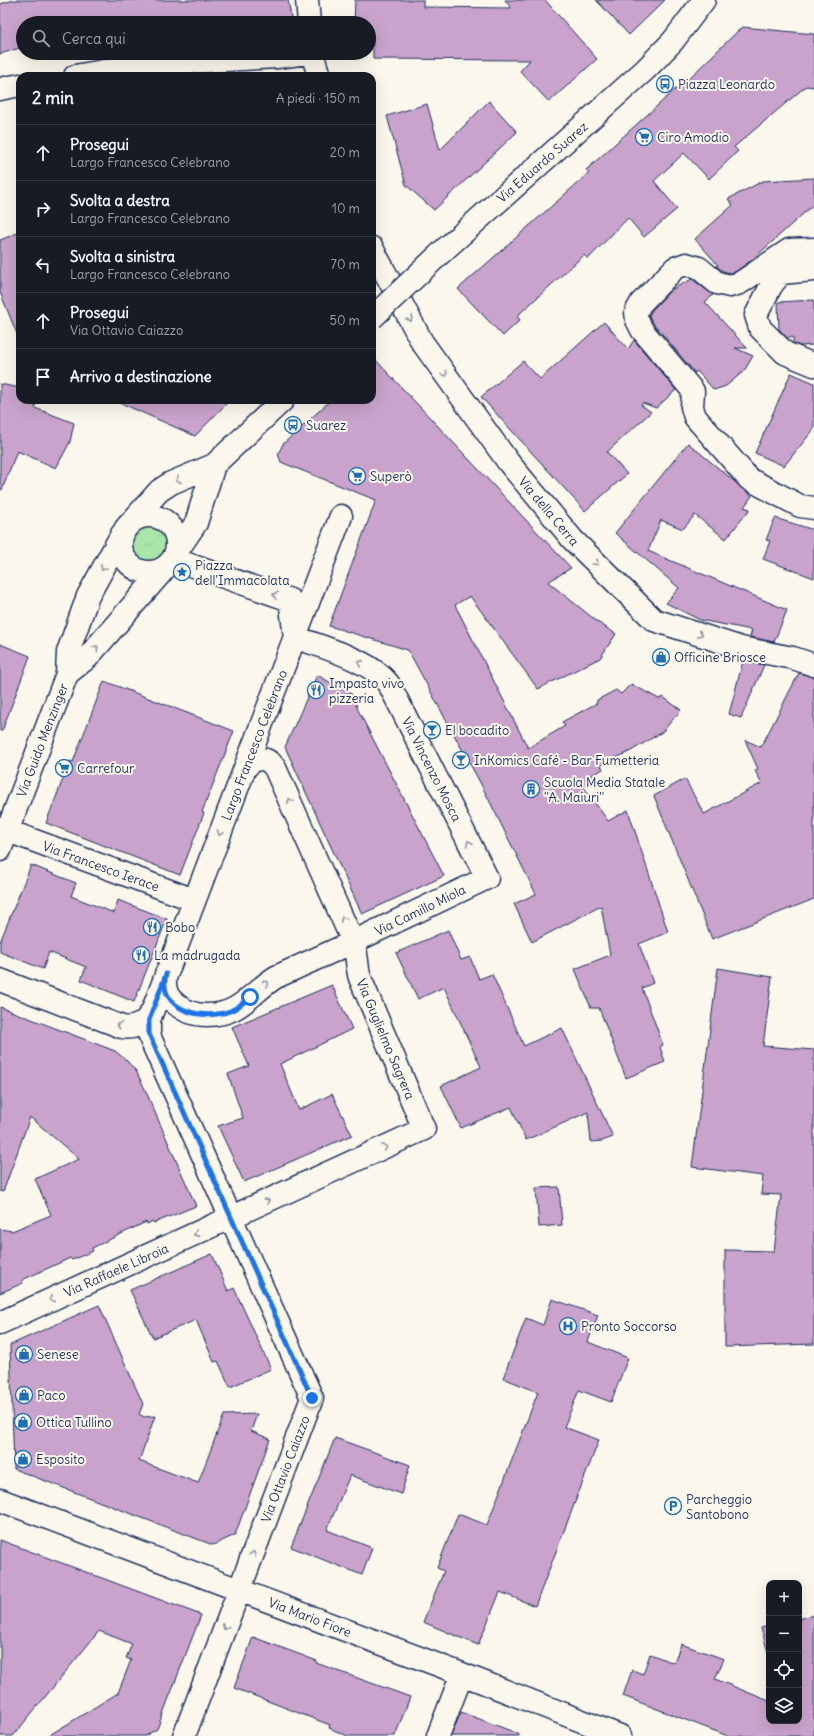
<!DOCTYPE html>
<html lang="it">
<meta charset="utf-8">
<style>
:root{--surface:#171b24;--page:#20242c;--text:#f1f3f6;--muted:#9ea1a6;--line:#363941}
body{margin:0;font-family:Delius,sans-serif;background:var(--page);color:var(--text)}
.controls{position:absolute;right:12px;bottom:12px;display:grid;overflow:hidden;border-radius:8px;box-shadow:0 4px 16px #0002}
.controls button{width:36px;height:36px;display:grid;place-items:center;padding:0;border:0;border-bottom:1px solid var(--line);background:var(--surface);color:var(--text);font:20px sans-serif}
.stop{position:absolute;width:12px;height:12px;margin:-9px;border:3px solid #1a73e8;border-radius:50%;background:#fff}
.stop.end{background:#1a73e8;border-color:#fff;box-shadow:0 1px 4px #0008}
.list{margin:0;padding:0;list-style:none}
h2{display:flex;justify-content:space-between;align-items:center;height:52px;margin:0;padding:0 16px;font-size:17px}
h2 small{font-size:13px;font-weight:400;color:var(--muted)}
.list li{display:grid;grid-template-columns:26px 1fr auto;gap:12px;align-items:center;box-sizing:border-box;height:56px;padding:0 16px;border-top:1px solid var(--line)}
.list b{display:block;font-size:15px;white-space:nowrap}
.list p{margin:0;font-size:13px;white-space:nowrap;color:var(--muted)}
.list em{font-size:13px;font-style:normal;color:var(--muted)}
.icon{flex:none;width:22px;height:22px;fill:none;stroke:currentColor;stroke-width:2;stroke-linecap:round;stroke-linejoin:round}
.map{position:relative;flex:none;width:814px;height:1736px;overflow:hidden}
.search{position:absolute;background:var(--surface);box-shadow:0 4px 16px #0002;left:16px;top:16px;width:360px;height:44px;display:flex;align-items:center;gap:10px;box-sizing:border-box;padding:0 14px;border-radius:22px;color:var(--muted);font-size:15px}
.panel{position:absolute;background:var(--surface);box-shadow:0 4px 16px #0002;left:16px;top:72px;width:360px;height:332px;border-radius:12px}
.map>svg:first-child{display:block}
.grass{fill:url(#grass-tufts);stroke:#628a84}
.building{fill:#c9a3cb;stroke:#1b2f5e}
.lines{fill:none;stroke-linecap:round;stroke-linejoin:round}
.minor-casing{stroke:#1b2f5e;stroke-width:25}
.minor{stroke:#fbf7ec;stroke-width:22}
.minor-bridge-casing{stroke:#1b2f5e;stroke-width:25;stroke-linecap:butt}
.minor-bridge{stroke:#fbf7ec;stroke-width:22}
.oneway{stroke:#8b93a5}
.route{stroke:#1a73e8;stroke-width:5}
.labels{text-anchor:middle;stroke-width:4;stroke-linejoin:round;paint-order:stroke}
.poi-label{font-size:13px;fill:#1b2f5e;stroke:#fbf7ec;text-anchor:start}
.street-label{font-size:13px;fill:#1b2f5e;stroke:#fbf7ec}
</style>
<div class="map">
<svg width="814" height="1736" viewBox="0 0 814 1736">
<defs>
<pattern id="grass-tufts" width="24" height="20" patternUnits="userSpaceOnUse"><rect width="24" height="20" fill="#aae5ab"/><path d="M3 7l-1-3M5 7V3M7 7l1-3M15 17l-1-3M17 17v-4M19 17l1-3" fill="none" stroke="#92c596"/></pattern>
</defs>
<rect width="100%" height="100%" fill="#fbf7ec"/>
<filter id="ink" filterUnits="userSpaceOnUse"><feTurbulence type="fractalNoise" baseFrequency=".025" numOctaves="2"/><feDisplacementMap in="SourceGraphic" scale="8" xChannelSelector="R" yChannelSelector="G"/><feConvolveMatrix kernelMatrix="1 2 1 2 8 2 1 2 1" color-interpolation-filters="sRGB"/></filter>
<g filter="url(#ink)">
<path class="grass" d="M127 543a22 22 0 1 1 44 0a22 22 0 1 1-44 0Z"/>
<path class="building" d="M14,0H288L292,23H23V47L0,54V4Z
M355,0H423V7L511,8L505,0H545L597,59L549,102L520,71L530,60L373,59V37H369V23H354Z
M596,0H665L629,35Z
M742,27L814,34V87L806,86L734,147L738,151L709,179L684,153L654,181L677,209L644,237L628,218L588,259L584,255L517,316L520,320L503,336L458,289L589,173L586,170L677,88L678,89Z
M489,101L517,132L434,210L406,185L387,116L427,104L440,150Z
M814,178V204L752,260L735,272L730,273L723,271L716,266L718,265L695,239L733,205L728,199L763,181Z
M20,232V339H19L0,292V240Z
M692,279L713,295L705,302L747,348H735L753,356L744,371L726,386L714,390L697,371L695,373L653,323L649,316L652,310L671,290Z
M814,300V345L800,346L793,343V337L787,338L779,329L778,302Z
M604,322L628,349L634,340L676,390L656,408L643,403L641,405L651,412L607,452L627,474L585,511L481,397L523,361L540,379Z
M372,356L571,568L548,582L599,623L616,634L600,658L538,689L470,596L455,605L528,748L565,726L562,722L597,703V700L616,690L621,694L631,684L659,699L663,697L681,710L662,732L631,751L601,765L603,769L589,777L591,782L583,786L608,821L628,810L668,932L639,944L653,983L642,988L663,1045L660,1047L665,1062L626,1078L599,1008H591L575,969L610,955L601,906L532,942L514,904L536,894L482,786L408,650L329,626L376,500L288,465L281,462L278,454L283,444L331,400H372Z
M791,373L814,383V429L784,466L755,453Z
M0,384L20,388V400H37L35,408L74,423L70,442L56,468L17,451L2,490L0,489Z
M114,400H230L195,436Z
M688,443L752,496L744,507L750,509L726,539L695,515L683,529L661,520L648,551L787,610L774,642L750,637L752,630L700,620L666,603L679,588L615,533Z
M775,518L814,530V578L763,559L770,541L766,540Z
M0,644L30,656L2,731H0Z
M743,661L764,665L741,718L729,714Z
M799,673L814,677V899L712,939L654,796L685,779L704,814L762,783L755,771L758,769L745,740L761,747Z
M317,675L353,695L358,710L444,876L362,914L285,747Z
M104,681L234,731L202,812L204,813L180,875L46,823L70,761L73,762Z
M31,865L76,883L71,896L114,913L118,900L167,919L134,1002L81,980L86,967L49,952L43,969L0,952V942Z
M448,930L461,960L470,957L479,979L492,974L524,1046L562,1028L613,1137L602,1141L591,1142L588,1112L526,1140L511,1107L461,1128L441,1086L481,1067L444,987L418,999L396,953Z
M718,968L772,977L763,1046L814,1050V1344L725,1347V1250L774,1251L781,1195L761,1194L763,1176L692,1167Z
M332,985L352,1029L280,1064L299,1110L332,1094L352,1135L244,1182L218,1126L243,1118L228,1074L249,1066L232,1027Z
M0,1007L115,1051L126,1060L136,1071L143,1085L196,1206L154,1223L153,1221L147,1224L146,1222L92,1248L93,1251L72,1260L70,1258L22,1280L23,1283L0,1293V1229L12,1231L51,1215L35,1179L79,1159L30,1117L3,1192L0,1191Z
M559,1187L562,1225L539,1227L536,1188Z
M212,1254L228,1291L234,1288L271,1369L230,1387L218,1361L214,1362L196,1320L153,1338L130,1290Z
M552,1299L598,1315L588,1342L628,1358L611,1402L579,1390L564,1427L599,1440L535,1606L500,1592L478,1645L423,1622L444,1571L437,1568L458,1514L487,1525L538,1392L503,1378L526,1318L543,1325Z
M99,1305L143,1404L139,1414L144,1417L155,1416L139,1461L198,1483L224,1415L257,1414L251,1431L270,1439L235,1535L213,1545L14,1469L10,1345Z
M335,1438L410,1465L401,1494L350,1475L327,1530L372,1548L362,1575L291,1547Z
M0,1540L201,1615L157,1729L145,1736H48L118,1693L131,1660L126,1658L132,1644L99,1631L13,1736H0Z
M814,1615V1736H728L623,1696L632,1670L643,1674L650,1654L674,1663L681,1644L724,1659L715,1679L769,1701V1721H799V1619Z
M769,1626V1656L761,1628Z
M253,1637L317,1661L316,1663L410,1697L395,1736H348L329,1728L330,1725L234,1688Z
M461,1712L519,1734V1736H451Z"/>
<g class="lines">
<g class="minor-casing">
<path id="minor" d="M307,0L309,23
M312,53L319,76
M75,76L137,65L277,57L307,53
M0,89L20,85
M372,248L422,342L509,463L573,540L654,620L741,648L793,658L814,665
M814,249L789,250L740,283L730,286L717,283L699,268L686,264L675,268L641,303L636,312L637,320L642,330L693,391L692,407L695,417L749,479L800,506L814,508
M444,250L646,69L673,41L704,0
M814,270L781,273L771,286L756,315L760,328L785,353L814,365
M121 544a28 28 0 1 1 56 0a28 28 0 1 1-56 0Z
M133,520L159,491L171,483L214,465L283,400
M177,551L196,523L214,465
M67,674L87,658L167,566
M0,828L194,900
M0,850L67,674L68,652L88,596L122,534
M166,974C163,986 166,997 176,1004C185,1012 196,1015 207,1015C241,1015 250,993 276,977L353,942L487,878L390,686C372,660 324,648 295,637L290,600L173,559
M0,980L122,1027C136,1029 144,1024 151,1013
M0,1323L424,1129L360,978C356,966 358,954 353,942L275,768C265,754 252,758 244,770
M0,1500L462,1674L620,1736
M184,1736L312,1398L151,1040L149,1033V1020L341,516
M438,1736L462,1674"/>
</g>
<use href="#minor" class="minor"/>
<g class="minor-bridge-casing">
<path id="minor-bridge" d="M372,318L444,250"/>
</g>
<use href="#minor-bridge" class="minor-bridge"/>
</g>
<defs><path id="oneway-chevron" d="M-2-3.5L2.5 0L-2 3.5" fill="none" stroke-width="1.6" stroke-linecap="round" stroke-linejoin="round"/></defs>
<g class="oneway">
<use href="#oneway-chevron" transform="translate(410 319) rotate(62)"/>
<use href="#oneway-chevron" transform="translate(445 374) rotate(54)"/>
<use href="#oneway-chevron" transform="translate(178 480) rotate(156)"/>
<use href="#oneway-chevron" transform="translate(596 563) rotate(45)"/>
<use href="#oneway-chevron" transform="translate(103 568) rotate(119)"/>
<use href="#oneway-chevron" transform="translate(275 595) rotate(-161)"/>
<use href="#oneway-chevron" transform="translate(700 634) rotate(18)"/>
<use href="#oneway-chevron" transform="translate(96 648) rotate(-48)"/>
<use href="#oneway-chevron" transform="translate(360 663) rotate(-156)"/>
<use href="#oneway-chevron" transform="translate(290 801) rotate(-114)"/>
<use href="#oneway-chevron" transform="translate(220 833) rotate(111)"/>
<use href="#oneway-chevron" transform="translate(469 843) rotate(-117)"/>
<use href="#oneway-chevron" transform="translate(343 919) rotate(-114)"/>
<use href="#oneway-chevron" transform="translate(266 983) rotate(-36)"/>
<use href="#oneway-chevron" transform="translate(119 1025) rotate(-162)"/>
<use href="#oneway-chevron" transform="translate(385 1147) rotate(-25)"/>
<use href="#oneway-chevron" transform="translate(267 1201) rotate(-25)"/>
<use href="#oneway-chevron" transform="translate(196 1234) rotate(156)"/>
<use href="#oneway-chevron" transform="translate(52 1299) rotate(156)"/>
<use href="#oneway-chevron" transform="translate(253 1554) rotate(-69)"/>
<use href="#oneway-chevron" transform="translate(225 1627) rotate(111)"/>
</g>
</g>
<g class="lines" filter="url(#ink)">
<path class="route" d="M250,997C244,1002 238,1008 230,1011C204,1021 157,1011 166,974L149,1020V1034L312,1398"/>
</g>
<defs>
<g id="bus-ring" transform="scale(0.9)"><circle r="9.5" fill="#fbf7ec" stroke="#1f6fb2" stroke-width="1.5"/><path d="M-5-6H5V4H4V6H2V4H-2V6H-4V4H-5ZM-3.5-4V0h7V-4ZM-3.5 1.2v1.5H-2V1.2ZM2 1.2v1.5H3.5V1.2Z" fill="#1f6fb2"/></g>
<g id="supermarket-ring" transform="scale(0.9)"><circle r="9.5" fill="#fbf7ec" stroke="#1f6fb2" stroke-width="1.5"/><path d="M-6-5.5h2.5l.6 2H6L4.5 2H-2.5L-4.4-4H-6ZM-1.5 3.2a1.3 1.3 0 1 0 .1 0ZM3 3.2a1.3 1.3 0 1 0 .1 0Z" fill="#1f6fb2"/></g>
<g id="sight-ring" transform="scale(0.9)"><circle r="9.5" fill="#fbf7ec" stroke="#1f6fb2" stroke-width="1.5"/><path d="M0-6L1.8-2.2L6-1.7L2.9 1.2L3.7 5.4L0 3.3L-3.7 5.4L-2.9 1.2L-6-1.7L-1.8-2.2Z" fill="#1f6fb2"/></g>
<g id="shop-ring" transform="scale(0.9)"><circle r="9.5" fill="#fbf7ec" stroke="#1f6fb2" stroke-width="1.5"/><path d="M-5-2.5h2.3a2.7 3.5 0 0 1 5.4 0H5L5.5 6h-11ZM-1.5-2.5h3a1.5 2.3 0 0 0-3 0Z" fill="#1f6fb2"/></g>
<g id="restaurant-ring" transform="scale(0.9)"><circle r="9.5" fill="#fbf7ec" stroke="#1f6fb2" stroke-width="1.5"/><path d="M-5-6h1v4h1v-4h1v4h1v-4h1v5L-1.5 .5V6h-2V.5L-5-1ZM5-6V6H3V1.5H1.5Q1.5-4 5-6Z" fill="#1f6fb2"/></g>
<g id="bar-ring" transform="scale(0.9)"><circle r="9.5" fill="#fbf7ec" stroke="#1f6fb2" stroke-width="1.5"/><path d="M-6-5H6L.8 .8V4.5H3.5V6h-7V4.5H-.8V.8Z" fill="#1f6fb2"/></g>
<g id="building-ring" transform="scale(0.9)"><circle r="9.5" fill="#fbf7ec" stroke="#1f6fb2" stroke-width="1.5"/><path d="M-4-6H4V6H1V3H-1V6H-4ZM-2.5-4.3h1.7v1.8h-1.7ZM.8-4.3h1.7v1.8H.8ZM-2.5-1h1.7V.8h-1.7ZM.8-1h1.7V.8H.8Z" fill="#1f6fb2"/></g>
<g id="hospital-ring" transform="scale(0.9)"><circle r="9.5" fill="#fbf7ec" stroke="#1f6fb2" stroke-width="1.5"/><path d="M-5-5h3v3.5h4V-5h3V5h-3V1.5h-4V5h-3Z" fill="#1f6fb2"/></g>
<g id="parking-ring" transform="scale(0.9)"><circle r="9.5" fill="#fbf7ec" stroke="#1f6fb2" stroke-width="1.5"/><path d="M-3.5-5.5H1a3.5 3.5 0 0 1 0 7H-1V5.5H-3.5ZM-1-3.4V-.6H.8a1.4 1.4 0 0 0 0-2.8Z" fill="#1f6fb2"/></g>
</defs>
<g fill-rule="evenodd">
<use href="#bus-ring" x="665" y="84"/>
<use href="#supermarket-ring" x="644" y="137"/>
<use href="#bus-ring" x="293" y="425"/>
<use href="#supermarket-ring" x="357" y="476"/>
<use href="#sight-ring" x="182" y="572"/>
<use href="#shop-ring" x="661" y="657"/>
<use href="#restaurant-ring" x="316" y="690"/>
<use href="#bar-ring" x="432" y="730"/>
<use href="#bar-ring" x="461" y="760"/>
<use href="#supermarket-ring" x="64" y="768"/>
<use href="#building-ring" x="531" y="789"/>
<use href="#restaurant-ring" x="152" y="927"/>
<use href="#restaurant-ring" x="141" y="955"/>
<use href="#hospital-ring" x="568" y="1326"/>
<use href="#shop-ring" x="24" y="1354"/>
<use href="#shop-ring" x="24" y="1395"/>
<use href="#shop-ring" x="23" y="1422"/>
<use href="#shop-ring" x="23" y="1459"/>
<use href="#parking-ring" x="673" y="1506"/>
</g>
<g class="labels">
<g class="poi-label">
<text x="678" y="89">Piazza Leonardo</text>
<text x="657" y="142">Ciro Amodio</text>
<text x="306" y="430">Suarez</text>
<text x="370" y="481">Superò</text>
<text x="195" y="570">Piazza<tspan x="195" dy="15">dell'Immacolata</tspan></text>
<text x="674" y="662">Officine Briosce</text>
<text x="329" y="688">Impasto vivo<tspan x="329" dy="15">pizzeria</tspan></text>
<text x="445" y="735">El bocadito</text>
<text x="474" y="765">InKomics Café - Bar Fumetteria</text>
<text x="77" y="773">Carrefour</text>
<text x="544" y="787">Scuola Media Statale<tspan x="544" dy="15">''A. Maiuri''</tspan></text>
<text x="165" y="932">Bobo</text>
<text x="154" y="960">La madrugada</text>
<text x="581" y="1331">Pronto Soccorso</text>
<text x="37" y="1359">Senese</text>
<text x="37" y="1400">Paco</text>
<text x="36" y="1427">Ottica Tullino</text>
<text x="36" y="1464">Esposito</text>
<text x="686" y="1504">Parcheggio<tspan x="686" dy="15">Santobono</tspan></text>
</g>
<g class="street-label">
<text transform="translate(542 162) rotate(-41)" y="5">Via Eduardo Suarez</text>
<text transform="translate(549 511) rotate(50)" y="5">Via della Cerra</text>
<text transform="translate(42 740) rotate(-69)" y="5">Via Guido Menzinger</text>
<text transform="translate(254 745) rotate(-69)" y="5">Largo Francesco Celebrano</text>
<text transform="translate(432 769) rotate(63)" y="5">Via Vincenzo Mosca</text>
<text transform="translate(101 866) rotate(20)" y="5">Via Francesco Ierace</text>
<text transform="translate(420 910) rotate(-26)" y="5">Via Camillo Miola</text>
<text transform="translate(386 1039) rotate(67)" y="5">Via Guglielmo Sagrera</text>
<text transform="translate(116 1270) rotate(-24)" y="5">Via Raffaele Libroia</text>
<text transform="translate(285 1469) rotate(-69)" y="5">Via Ottavio Caiazzo</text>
<text transform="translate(310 1617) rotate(21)" y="5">Via Mario Fiore</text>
</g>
</g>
</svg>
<div class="controls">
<button>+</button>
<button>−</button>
<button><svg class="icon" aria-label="locate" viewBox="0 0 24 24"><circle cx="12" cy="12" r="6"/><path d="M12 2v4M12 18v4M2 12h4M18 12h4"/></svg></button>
<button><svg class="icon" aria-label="layers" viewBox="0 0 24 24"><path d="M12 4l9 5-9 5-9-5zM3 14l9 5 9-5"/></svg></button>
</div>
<div class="stop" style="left:250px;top:997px"></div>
<div class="stop end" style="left:312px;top:1398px"></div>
<div class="search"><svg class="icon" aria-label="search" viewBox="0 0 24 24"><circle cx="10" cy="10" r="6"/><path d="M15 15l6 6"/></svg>Cerca qui</div>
<section class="panel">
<h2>2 min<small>A piedi · 150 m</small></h2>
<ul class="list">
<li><svg class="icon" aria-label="ahead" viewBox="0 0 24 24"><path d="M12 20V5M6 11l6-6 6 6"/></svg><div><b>Prosegui</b><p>Largo Francesco Celebrano</p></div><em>20 m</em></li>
<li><svg class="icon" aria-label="right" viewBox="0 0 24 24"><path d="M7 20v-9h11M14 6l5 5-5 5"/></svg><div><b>Svolta a destra</b><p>Largo Francesco Celebrano</p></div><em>10 m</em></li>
<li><svg class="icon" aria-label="left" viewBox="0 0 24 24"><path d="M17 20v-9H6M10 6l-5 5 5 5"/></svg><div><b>Svolta a sinistra</b><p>Largo Francesco Celebrano</p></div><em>70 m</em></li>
<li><svg class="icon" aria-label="ahead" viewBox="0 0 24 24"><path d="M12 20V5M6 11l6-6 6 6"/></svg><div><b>Prosegui</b><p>Via Ottavio Caiazzo</p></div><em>50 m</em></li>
<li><svg class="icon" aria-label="arrive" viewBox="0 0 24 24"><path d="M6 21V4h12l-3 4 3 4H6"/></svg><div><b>Arrivo a destinazione</b></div></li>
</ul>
</section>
</div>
